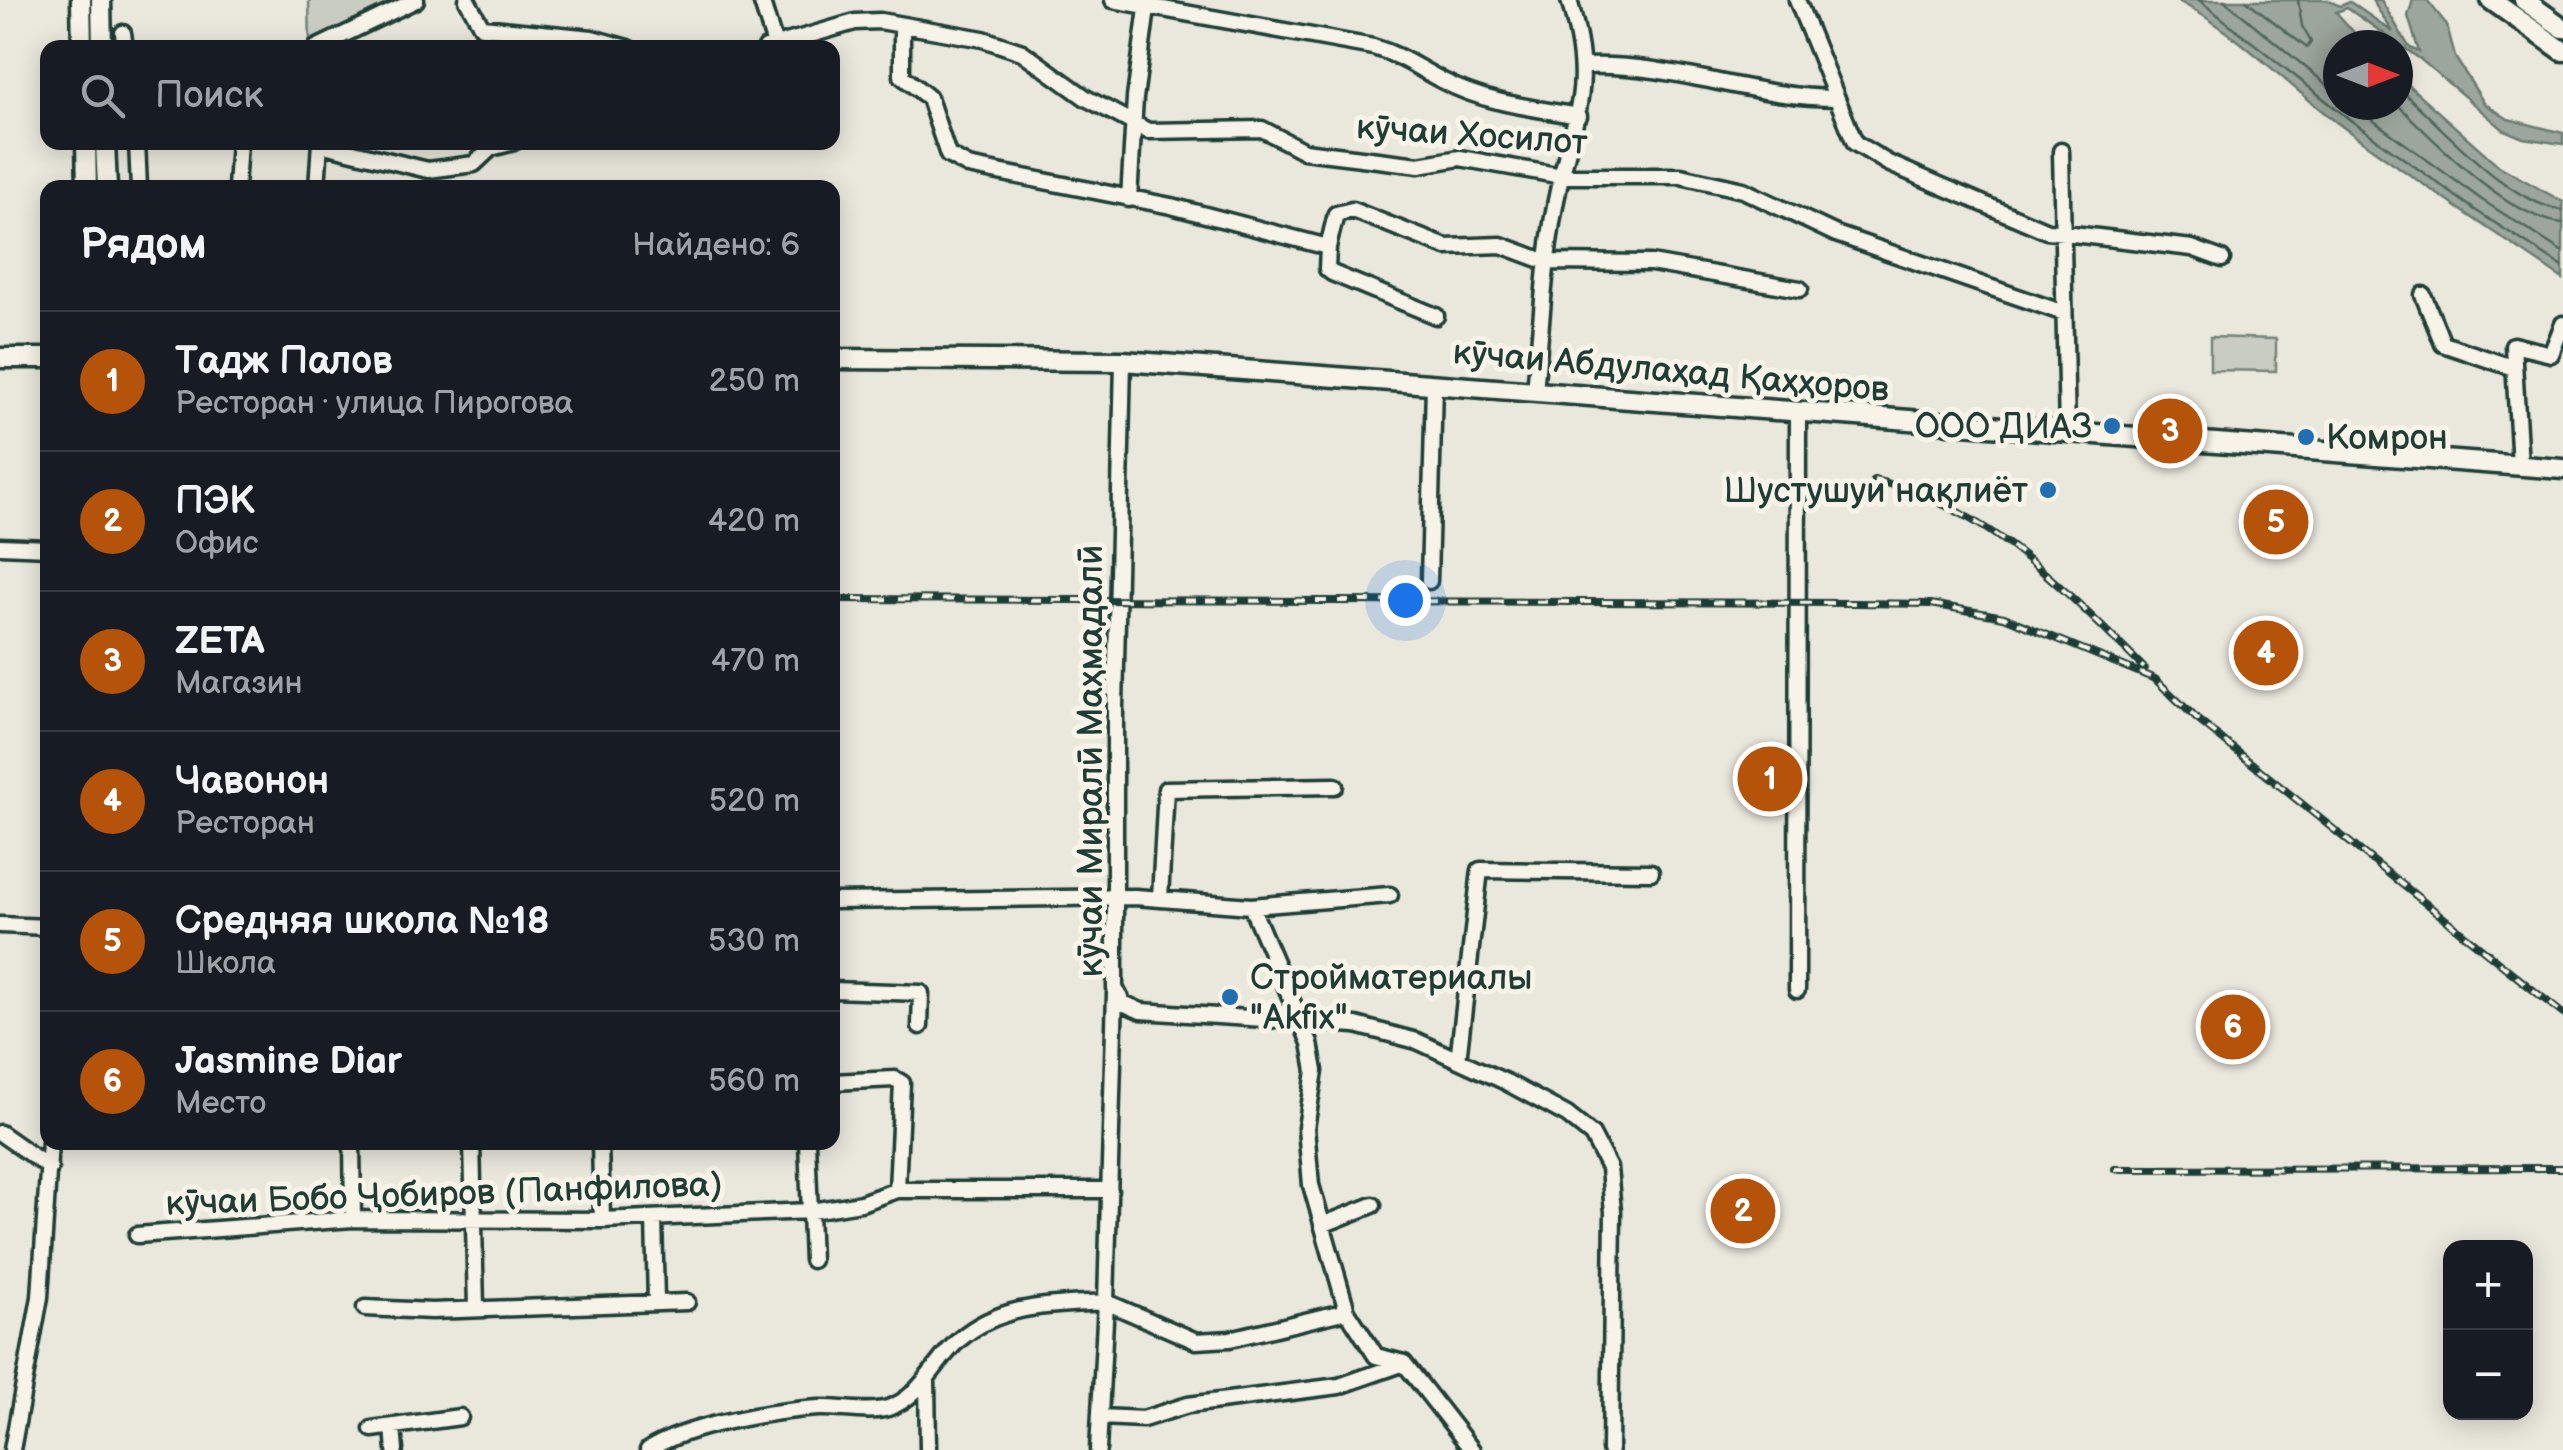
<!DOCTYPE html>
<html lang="ru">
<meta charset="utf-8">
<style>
:root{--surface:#171b24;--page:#242831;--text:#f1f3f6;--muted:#9ea1a6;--line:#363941;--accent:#b45309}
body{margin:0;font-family:"Balsamiq Sans",sans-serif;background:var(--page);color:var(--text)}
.controls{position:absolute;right:30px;bottom:30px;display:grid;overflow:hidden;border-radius:20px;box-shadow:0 5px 25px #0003}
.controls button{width:90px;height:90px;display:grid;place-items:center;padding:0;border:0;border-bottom:2px solid var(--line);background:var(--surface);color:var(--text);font:50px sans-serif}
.compass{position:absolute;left:2323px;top:30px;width:90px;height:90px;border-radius:50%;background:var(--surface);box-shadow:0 5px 25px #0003;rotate:90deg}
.you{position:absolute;left:1405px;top:600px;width:35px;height:35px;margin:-25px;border:8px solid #fff;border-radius:50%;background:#1a73e8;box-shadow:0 0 0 15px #1a73e833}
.badge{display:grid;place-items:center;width:65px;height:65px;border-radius:50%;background:var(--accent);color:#fff;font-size:32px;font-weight:700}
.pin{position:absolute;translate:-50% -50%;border:5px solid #fff;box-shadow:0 2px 10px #0006}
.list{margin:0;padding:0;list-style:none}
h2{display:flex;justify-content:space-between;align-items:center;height:130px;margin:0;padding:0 40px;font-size:42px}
h2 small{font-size:32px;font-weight:400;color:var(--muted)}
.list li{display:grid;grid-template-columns:65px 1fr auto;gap:30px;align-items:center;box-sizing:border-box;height:140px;padding:0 40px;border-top:2px solid var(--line)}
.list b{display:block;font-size:38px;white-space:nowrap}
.list p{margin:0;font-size:32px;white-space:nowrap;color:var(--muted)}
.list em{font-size:32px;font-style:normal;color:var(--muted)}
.icon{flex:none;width:55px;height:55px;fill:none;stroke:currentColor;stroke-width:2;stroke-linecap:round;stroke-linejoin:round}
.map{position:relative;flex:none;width:2563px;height:1450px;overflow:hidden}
.search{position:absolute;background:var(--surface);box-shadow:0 5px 25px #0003;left:40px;top:40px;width:800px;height:110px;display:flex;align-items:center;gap:25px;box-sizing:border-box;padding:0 35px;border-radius:20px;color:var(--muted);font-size:38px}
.panel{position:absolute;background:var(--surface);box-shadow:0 5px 25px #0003;left:40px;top:180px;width:800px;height:970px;border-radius:20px}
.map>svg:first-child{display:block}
.green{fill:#c8ccc1;stroke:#74847a;stroke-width:2.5}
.water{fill:#9ca69c;stroke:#6a7c72;stroke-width:2.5}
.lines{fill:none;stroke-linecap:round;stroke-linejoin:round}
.shore{stroke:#51675e;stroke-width:2.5}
.minor-casing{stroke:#1f3d34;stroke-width:21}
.major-casing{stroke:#1f3d34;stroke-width:25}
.minor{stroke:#f7f3e8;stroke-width:14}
.major{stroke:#f7f3e8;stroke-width:18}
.rail-casing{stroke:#1f3d34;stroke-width:8}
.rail{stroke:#f7f3e8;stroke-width:4;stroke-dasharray:11;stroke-linecap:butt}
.poi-dot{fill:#1f6fb2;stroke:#f7f3e8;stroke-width:4}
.labels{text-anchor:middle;stroke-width:10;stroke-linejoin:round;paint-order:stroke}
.street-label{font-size:35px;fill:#1f3d34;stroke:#f7f3e8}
.poi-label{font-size:35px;fill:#1f3d34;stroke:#f7f3e8;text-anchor:end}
</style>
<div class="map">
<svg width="2563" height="1450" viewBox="0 0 2563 1450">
<rect width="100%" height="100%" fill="#eae8dd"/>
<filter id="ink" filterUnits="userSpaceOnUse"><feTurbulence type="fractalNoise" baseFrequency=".01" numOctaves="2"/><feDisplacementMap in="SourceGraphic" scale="20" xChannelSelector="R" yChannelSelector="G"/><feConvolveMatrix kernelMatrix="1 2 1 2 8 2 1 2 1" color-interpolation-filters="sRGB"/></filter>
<g filter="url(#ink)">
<path class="green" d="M309,0H394L310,46Z
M2210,337L2276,339V371L2210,370Z"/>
<path class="water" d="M2176,0H2327L2340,6L2350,2L2393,32L2372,0H2381L2409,47L2419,52L2408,16L2413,0H2427L2447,25L2455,57L2484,103L2508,119L2563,133V144L2523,138L2504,130L2420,59L2347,8L2336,12L2365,45H2338V105H2398V76L2499,166L2563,202V279C2487,227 2409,177 2335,121C2283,81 2235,30 2176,0Z"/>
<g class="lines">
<path class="shore" d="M2199,0L2353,122L2475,210L2563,267
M2224,0L2338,94
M2246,0L2307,48L2311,42L2302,26L2298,0
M2398,88C2442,125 2505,203 2563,210
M2352,105L2482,200L2563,252
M2398,105C2434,141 2510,219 2563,223"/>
<g class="minor-casing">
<path id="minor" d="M467,0L482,27L592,38L628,48
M761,0L776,48
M1113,0L1373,47C1401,55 1418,68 1443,81C1484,103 1534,108 1579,116
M1797,0L1855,143L1888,163L2047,231L2192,248L2222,259
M902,25V76L929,98L948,155L968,166L1171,206L1328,247L1327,269L1332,273L1436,316
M123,33L125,48
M316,48L416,0
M766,48L855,22L880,21L983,39L1022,52L1086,98L1148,131L1262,129L1304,151L1419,165L1460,158L1562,176H1681L1743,190L1836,234L2064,313
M1585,66C1672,62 1751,98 1837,98
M137,142L139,188
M320,144L428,170L474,164L491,148L514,142
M2061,151L2067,433
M236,188L239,142
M317,188L320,142
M1129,199L1135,98L1148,1
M1328,247L1336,214L1352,210L1446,247L1501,245L1547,262L1651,263L1800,289
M2423,295L2443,344L2514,368
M1123,361L1115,706V988L1123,1003L1141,1011L1356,1025L1417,1041L1506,1082L1567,1115L1592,1135L1609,1168L1613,1212L1610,1450
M1535,391C1542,323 1544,253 1559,186C1578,103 1594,87 1569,0
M2520,466L2513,345L2551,354L2563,324
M0,546L48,548
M1429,581L1434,384
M1160,898L1166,789L1335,786
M832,901L1135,897L1251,906L1310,1043L1315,1071L1306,1128L1311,1185L1347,1311
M1251,906L1390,895
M0,925L48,927
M832,990L921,993L920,1026
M1797,990L1798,414
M1115,993L1106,1302L1196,1341L1230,1339L1347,1311L1376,1356L1404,1363L1472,1450
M1458,1060L1480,870L1651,872
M832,1082L895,1079L902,1083L897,1190
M0,1133L50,1168
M352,1142L353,1219
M472,1142L476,1308
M600,1142L602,1220
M807,1142L812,1260
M654,1218L656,1302
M1322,1225L1373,1205
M137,1235L353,1219L602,1220L811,1211L861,1203L897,1190H1110
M365,1308L432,1311L687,1302
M927,1378L928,1450
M1100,1417L1143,1419L1188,1405L1339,1386L1402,1364
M393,1428L395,1450
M372,1429L460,1417
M12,1450L40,1297L50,1142
M648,1450C687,1425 772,1411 819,1408C840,1407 868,1414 888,1408C922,1397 935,1360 960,1339C1002,1303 1054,1305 1106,1302L1098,1450"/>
</g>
<g class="major-casing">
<path id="major" d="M81,0L82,48
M101,0L102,48
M2491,0L2563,51
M2524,0L2563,28
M86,142L87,188
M105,142L107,188
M0,358H48
M832,359L1123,361L2563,469"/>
</g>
<use href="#minor" class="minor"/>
<use href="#major" class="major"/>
<g class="rail-casing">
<path id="rail" d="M1874,480C1990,507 2062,588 2144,668
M832,599L1856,603L1931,604L2004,617L2155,679L2198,720L2563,1014
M2115,1169L2563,1168"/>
</g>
<use href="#rail" class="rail"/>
</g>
</g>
<g class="poi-dot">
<circle cx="2112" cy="426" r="10"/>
<circle cx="2306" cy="437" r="10"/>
<circle cx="2048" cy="490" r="10"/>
<circle cx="1230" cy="997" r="10"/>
</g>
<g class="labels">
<g class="street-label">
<text transform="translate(1472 134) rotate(4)" y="12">кӯчаи Хосилот</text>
<text transform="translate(1671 370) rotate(5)" y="12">кӯчаи Абдулаҳад Қаҳҳоров</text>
<text transform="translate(1090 761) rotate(-90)" y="12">кӯчаи Миралӣ Маҳмадалӣ</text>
<text transform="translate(444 1193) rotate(-2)" y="12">кӯчаи Бобо Ҷобиров (Панфилова)</text>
</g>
<g class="poi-label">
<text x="2092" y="438">ООО ДИАЗ</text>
<text x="2326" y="449" text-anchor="start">Комрон</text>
<text x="2028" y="502">Шустушуи нақлиёт</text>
<text x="1250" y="989" text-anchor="start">Стройматериалы<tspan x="1250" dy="40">"Akfix"</tspan></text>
</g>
</g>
</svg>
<div class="controls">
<button>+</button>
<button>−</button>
</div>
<svg class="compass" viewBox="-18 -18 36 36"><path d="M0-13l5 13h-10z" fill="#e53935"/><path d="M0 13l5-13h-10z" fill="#9ea1a6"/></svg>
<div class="you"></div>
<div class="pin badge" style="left:1770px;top:779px">1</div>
<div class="pin badge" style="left:1743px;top:1211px">2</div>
<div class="pin badge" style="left:2170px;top:431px">3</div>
<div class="pin badge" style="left:2266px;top:653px">4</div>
<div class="pin badge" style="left:2276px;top:522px">5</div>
<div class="pin badge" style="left:2233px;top:1027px">6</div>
<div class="search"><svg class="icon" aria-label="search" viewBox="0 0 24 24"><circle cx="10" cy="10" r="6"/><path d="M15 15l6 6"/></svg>Поиск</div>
<section class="panel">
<h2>Рядом<small>Найдено: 6</small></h2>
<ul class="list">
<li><span class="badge">1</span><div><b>Тадж Палов</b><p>Ресторан · улица Пирогова</p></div><em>250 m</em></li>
<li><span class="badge">2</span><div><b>ПЭК</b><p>Офис</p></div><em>420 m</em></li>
<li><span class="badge">3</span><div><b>ZETA</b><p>Магазин</p></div><em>470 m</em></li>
<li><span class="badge">4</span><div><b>Чавонон</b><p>Ресторан</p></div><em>520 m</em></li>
<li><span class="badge">5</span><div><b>Средняя школа №18</b><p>Школа</p></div><em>530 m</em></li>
<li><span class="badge">6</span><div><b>Jasmine Diar</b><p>Место</p></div><em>560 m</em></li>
</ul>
</section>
</div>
